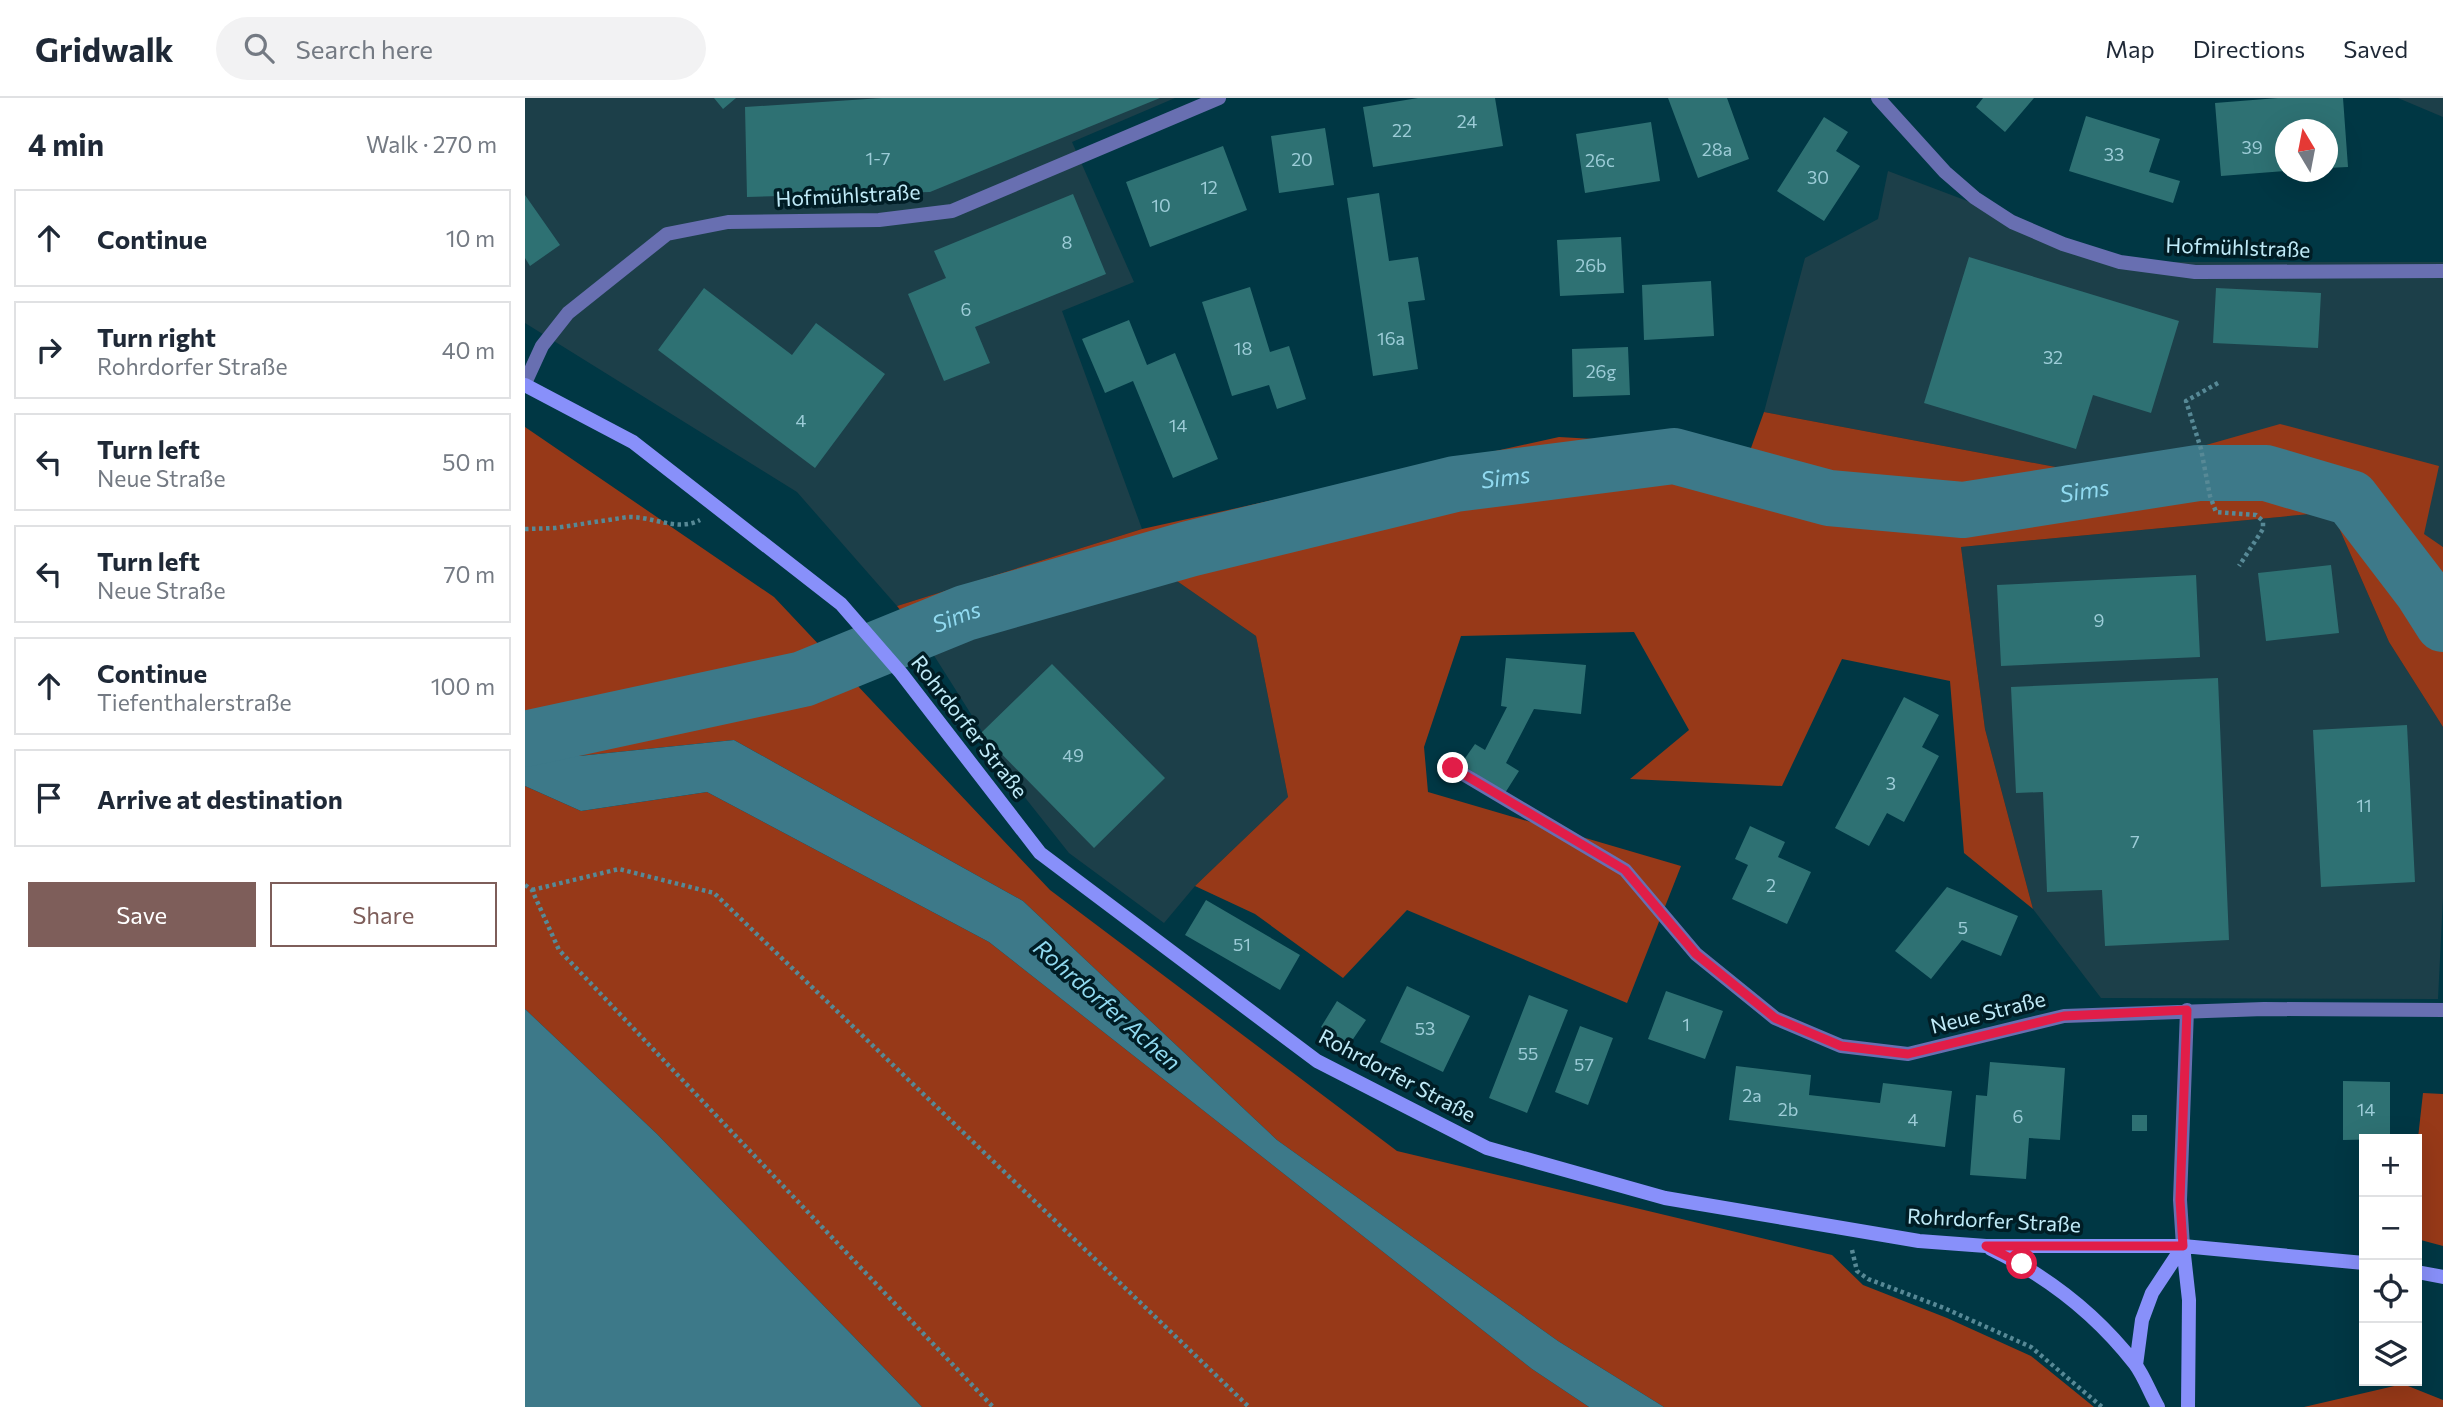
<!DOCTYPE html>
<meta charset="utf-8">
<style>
:root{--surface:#fff;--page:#f2f2f3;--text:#1f2937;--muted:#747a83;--line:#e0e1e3;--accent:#7e5e5a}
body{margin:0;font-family:Commissioner,sans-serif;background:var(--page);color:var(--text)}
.controls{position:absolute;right:21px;bottom:21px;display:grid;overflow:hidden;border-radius:0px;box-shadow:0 7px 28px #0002}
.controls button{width:63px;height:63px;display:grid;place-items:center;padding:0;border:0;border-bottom:2px solid var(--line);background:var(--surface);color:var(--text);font:35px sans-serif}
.compass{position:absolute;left:1750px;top:21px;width:63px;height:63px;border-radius:50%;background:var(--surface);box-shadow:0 7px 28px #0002;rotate:350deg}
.stop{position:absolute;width:21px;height:21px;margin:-16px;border:5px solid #e11d48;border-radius:50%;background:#fff}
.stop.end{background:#e11d48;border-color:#fff;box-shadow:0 2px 7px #0008}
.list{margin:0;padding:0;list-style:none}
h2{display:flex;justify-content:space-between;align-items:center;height:91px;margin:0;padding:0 28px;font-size:30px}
h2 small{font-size:23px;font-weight:400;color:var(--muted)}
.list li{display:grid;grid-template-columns:46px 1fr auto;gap:21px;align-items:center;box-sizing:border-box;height:98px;margin:0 14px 14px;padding:0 14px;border:2px solid var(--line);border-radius:0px}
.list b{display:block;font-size:26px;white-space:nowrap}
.list p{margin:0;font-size:23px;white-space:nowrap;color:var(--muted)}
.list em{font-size:23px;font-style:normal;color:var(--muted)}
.actions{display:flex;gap:14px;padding:21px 28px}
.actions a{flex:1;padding:16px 0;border:2px solid var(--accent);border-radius:0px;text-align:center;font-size:24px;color:var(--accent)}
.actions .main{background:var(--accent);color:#fff}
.icon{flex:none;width:38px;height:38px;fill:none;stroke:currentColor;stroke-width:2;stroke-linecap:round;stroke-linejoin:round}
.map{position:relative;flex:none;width:1918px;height:1309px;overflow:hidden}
header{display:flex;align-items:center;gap:42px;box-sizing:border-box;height:98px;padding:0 35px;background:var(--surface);border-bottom:2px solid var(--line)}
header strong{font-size:33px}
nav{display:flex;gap:38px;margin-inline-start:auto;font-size:24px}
.search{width:490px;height:63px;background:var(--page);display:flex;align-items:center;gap:18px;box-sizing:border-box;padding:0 24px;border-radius:38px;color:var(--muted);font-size:26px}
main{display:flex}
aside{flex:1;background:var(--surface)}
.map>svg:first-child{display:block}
.built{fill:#1c3f49}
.forest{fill:#973918}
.water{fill:#3d7989}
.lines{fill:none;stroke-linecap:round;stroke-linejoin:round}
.river{stroke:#3d7989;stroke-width:56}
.building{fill:#2e7173}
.path{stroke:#578996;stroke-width:4.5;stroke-dasharray:3.5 3.5;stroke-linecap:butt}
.street{stroke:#686fb1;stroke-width:14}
.secondary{stroke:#8890fa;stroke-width:14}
.route{stroke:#e11d48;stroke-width:9}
.labels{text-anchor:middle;stroke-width:7;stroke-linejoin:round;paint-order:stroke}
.number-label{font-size:18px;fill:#9cccd7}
.street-label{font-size:21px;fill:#c0ebf8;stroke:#001d25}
.water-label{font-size:23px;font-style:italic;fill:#91daf0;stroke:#001d25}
</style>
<header>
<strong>Gridwalk</strong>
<div class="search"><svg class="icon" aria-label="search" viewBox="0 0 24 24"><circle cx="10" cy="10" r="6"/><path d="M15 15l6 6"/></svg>Search here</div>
<nav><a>Map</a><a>Directions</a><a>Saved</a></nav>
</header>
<main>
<aside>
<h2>4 min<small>Walk · 270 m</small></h2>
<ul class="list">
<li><svg class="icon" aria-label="ahead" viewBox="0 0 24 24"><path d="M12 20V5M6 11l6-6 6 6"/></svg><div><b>Continue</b></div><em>10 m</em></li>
<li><svg class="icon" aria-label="right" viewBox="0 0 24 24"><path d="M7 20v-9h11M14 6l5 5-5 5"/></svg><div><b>Turn right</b><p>Rohrdorfer Straße</p></div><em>40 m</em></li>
<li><svg class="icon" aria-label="left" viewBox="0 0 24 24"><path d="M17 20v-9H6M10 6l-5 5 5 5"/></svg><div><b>Turn left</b><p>Neue Straße</p></div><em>50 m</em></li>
<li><svg class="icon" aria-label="left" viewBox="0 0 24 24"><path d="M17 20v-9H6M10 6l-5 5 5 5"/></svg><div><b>Turn left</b><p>Neue Straße</p></div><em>70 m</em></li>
<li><svg class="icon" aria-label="ahead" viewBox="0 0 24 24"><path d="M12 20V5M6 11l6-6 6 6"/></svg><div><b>Continue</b><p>Tiefenthalerstraße</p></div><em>100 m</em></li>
<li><svg class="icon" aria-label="arrive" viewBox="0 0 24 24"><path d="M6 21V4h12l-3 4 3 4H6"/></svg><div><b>Arrive at destination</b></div></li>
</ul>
<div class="actions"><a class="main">Save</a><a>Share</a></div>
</aside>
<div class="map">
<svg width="1918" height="1309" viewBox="0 0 1918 1309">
<rect width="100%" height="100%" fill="#003744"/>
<path class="built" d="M0,0H650L547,44L609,184L537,213L617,431L372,508L272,394L0,225Z
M1873,0H1918V19Z
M1363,73L1604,164H1918V449L1899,437L1653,355L1552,373L1239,314L1280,160L1353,121Z
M1807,414L1864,544L1918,629V799L1913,901L1576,900L1508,811L1460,631L1436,449Z
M649,481L731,538L763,699L670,788L639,825L544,755L494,692L403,548Z"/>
<path class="forest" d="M1239,314L1552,373L1653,355L1755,326L1914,368L1899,436L1918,449V629L1864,544L1807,414L1436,449L1460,631L1508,811L1439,755L1425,583L1317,561L1257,688L1105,681L1164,632L1109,534L936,538L899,649L903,694L1156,768L1102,905L882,812L818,880L730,816L670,788L763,699L731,538L649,481L403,548L372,508L617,431L1034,339L1226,350Z
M0,329L249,499L525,792L872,1053L1307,1157L1338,1187L1422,1220L1506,1258L1569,1309H1139L1033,1243L752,1042L498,803L209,642L54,658L0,634Z
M0,688L56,713L182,694L464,844L1007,1271L1064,1309H397L132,1036L0,911Z
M1898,995L1918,996V1148L1892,1141V1049Z
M1878,1286L1918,1302V1309H1779Z"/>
<path class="water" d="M0,634L54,658L209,642L498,803L752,1042L1033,1243L1139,1309H1064L1007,1271L464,844L182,694L56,713L0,688Z
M0,911L132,1036L397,1309H0Z"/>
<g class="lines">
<path class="river" id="s1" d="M0,641L278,581L440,515L664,451L930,386L1149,358L1304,400L1438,412L1673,375H1741L1826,400L1897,493L1918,526"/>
</g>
<path class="building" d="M189,0H211L198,11Z
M357,0H635L405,94L222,99L220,9Z
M893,0H970L978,48L848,69L838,9Z
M1143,0H1202L1224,61L1173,80Z
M1458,0H1509L1480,34L1451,9Z
M1753,0H1818L1823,69L1802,70V32H1760V73L1696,78L1690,5Z
M1561,18L1635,41L1624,74L1655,83L1648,105L1544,73Z
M1299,19L1323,34L1311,53L1335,68L1299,123L1252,93Z
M1126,24L1135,83L1060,95L1051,36Z
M800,30L809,87L754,95L746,38Z
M698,48L722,112L625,149L601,84Z
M854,95L864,163L893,159L900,202L883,204L893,271L848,278L822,100Z
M548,96L581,176L450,229L465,265L419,283L383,196L421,180L409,153Z
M0,97L35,147L5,168L0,160Z
M1096,139L1099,195L1035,198L1032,142Z
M1444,159L1654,223L1626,315L1568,297L1551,351L1399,305Z
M1186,183L1189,238L1119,242L1117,187Z
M725,189L745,254L764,248L781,301L752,311L744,287L707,298L677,204Z
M179,190L267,257L291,225L360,276L290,370L133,252Z
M1691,190L1796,195L1793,250L1688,245Z
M604,222L622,267L650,255L693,361L648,380L608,283L580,295L557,241Z
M1103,249L1105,297L1048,299L1047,251Z
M1806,467L1814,535L1741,543L1733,475Z
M1671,477L1675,559L1476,568L1472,487Z
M981,560L1061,567L1056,616L1009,611L981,665L994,673L980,695L936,666L950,646L960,652L982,609L976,608Z
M527,566L640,680L569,750L456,635Z
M1693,580L1704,842L1580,848L1577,792L1522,794L1518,694L1491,695L1486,589Z
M1379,599L1414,617L1397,649L1414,658L1379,724L1362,715L1344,748L1310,730Z
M1882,627L1890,784L1796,789L1788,632Z
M1225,728L1260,744L1253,759L1286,774L1262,826L1207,801L1223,767L1210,761Z
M1422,789L1493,818L1476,858L1437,842L1406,881L1370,853Z
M681,802L775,857L755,892L660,837Z
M882,888L945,918L918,974L855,944Z
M1141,893L1198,913L1180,961L1123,941Z
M1004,897L1043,912L1002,1015L964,1000Z
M812,903L841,922L824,947L796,929Z
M1055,928L1088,940L1063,1007L1030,994Z
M1465,964L1540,970L1535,1042L1504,1040L1501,1081L1445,1077L1451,997L1462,998Z
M1211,968L1286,977L1284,997L1355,1005L1358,985L1427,993L1420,1049L1204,1022Z
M1818,983L1865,984V1041L1818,1042Z
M1607,1017H1622V1033H1607Z"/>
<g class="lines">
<path class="path" d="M1693,285L1661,303L1676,351L1685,398L1691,414L1731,417L1738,423V431L1714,468
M0,431L30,430L103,419C127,418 152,434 175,422
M0,787L7,792L34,852L468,1309
M7,792L94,771L189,795L724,1309
M1327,1152L1332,1173L1343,1181L1419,1210L1506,1249L1577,1309"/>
<path class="street" d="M1353,0L1420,74L1450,100L1487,124L1538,146L1595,164L1670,174L1918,173
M0,285L17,248L43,215L142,136L203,124L354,122L427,113L694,0
M928,670L1100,772L1171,856L1250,920L1316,948L1383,956L1539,918L1739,911L1918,912
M1658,1148L1655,1102L1662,912"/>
<path class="secondary" d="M0,287L108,344L316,506L376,575L515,755L792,963L962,1050L1140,1100L1394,1143L1461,1148H1658L1839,1165
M1658,1148L1664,1202L1663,1309
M1466,1151C1522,1178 1571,1216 1610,1266C1619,1278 1625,1295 1633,1309
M1892,1174L1918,1179
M1611,1267L1617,1222L1627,1195L1658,1148"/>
</g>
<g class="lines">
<path class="route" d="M928,670L1100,772L1171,856L1250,920L1316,948L1383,956L1539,918L1662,912L1655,1102L1658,1148H1461L1497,1166"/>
</g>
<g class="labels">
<g class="number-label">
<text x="942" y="30">24</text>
<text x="877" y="39">22</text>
<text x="1727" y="56">39</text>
<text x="1192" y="58">28a</text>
<text x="1589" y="63">33</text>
<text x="353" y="67">1-7</text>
<text x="777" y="68">20</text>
<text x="1075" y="69">26c</text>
<text x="1293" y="86">30</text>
<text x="684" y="96">12</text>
<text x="636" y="114">10</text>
<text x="542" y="151">8</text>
<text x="1066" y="174">26b</text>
<text x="441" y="218">6</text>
<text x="866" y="247">16a</text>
<text x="718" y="257">18</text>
<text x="1528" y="266">32</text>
<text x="1076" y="280">26g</text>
<text x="276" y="329">4</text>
<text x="653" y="334">14</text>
<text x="1574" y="529">9</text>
<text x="548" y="664">49</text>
<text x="1366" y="692">3</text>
<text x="1839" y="714">11</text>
<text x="1610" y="750">7</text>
<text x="1246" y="794">2</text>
<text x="1438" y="836">5</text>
<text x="717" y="853">51</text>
<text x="1161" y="933">1</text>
<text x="900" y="937">53</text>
<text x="1003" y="962">55</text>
<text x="1059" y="973">57</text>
<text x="1227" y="1004">2a</text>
<text x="1263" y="1018">2b</text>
<text x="1841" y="1018">14</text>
<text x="1493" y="1025">6</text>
<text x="1388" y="1028">4</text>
</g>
<g class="street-label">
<text transform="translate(323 98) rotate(-3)" y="7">Hofmühlstraße</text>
<text transform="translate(1713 150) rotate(2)" y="7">Hofmühlstraße</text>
<text transform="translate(444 629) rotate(52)" y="7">Rohrdorfer Straße</text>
<text transform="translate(1463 915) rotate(-14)" y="7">Neue Straße</text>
<text transform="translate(872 978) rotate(28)" y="7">Rohrdorfer Straße</text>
<text transform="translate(1469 1123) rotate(3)" y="7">Rohrdorfer Straße</text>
</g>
<g class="water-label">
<text dy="8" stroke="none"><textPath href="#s1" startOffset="1017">Sims</textPath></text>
<text dy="8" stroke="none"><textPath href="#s1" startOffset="1605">Sims</textPath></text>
<text dy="8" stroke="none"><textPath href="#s1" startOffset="450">Sims</textPath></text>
<text transform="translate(582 907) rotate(41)" y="8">Rohrdorfer Achen</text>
</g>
</g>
</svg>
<div class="controls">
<button>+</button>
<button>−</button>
<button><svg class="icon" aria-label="locate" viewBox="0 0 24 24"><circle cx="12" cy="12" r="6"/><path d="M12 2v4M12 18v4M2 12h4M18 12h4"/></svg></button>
<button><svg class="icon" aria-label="layers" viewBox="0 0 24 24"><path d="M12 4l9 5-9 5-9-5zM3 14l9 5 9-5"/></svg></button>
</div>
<svg class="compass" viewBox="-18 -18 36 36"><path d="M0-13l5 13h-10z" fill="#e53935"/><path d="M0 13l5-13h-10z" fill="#747a83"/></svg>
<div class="stop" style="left:1497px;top:1166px"></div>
<div class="stop end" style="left:928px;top:670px"></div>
</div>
</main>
